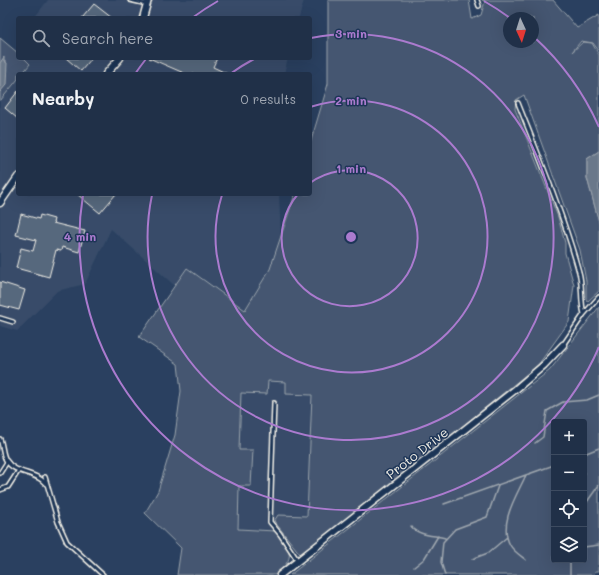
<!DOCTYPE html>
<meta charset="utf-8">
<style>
:root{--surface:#203048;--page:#28384f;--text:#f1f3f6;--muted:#a2a9b4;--line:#3d4b60}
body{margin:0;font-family:Mali,sans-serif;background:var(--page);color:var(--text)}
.controls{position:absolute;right:12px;bottom:12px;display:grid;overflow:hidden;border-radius:4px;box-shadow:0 4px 16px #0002}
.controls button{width:36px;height:36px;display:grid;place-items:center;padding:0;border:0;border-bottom:1px solid var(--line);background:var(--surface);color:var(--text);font:20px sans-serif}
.compass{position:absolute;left:503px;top:12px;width:36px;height:36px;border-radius:50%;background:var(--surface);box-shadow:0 4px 16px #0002;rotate:176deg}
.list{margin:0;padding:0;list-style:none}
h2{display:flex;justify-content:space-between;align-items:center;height:52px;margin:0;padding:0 16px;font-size:17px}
h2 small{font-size:13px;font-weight:400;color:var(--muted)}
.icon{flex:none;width:22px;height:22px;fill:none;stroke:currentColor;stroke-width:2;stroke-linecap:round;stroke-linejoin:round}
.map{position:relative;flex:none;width:599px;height:575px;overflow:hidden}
.search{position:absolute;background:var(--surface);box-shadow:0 4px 16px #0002;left:16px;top:16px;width:296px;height:44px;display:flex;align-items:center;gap:10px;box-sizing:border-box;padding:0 14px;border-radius:4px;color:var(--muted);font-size:15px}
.panel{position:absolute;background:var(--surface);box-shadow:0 4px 16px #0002;left:16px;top:72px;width:296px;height:124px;border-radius:4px}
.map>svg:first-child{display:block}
.built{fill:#374c69}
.green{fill:#445771;stroke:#9ca4ac;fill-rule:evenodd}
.water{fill:#6a788a;stroke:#a1a8b0}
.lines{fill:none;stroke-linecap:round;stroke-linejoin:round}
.stream{stroke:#a1a8b0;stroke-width:1.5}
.building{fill:#56677d;stroke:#f4f1e8}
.service-casing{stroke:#f4f1e8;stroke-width:6}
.minor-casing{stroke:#f4f1e8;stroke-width:9}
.service{stroke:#1d3557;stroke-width:3}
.minor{stroke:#1d3557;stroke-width:6}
.ring{fill:none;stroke:#ab7bcf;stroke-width:2}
.labels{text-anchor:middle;stroke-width:3;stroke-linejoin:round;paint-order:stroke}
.street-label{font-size:13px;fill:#f4f1e8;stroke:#1d3557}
.centre{fill:#ab7bcf;stroke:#1d3557;stroke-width:2}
.ring-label{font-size:12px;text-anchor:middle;font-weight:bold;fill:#ab7bcf;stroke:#1d3557;stroke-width:3;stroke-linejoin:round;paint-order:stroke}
</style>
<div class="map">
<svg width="599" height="575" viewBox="0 0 599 575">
<rect width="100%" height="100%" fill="#2a4060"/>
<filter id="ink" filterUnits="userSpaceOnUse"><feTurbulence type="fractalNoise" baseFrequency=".025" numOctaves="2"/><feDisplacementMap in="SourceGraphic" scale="8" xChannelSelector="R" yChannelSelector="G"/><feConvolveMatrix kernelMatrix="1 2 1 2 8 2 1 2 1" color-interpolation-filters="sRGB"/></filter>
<g filter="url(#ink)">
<path class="built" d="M48,0H304L299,18H34Z
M24,58H288L284,74H22L30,64Z
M18,79V194H279L281,241L271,269L246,310L187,268L175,286L111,229L85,284L57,291L17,331L0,326V101Z
M268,381L286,382L312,395L307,516L274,521L275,531L238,530L239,485L251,486L253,451L239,450L241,393L267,394Z"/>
<path class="green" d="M328,0H469L472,19L481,15L485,1L482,0H553L577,28L599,15V51L593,43L581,41L572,52L583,42L592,43L599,55V151L587,159V178L599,222V291L588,301L586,300V281L580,250L524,95L516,100L515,109L558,217L565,243V253L574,285L569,322L538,365L305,554H300L274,521L278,515L307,516L312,395L286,394V382L268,381L267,394L241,393L239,450H253L251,486H239L238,529L275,531C291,552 297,556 275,575H177L181,548L145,513L158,491L175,435L181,391L178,364L139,337L187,268L245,310L270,269L295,194H310V144L328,84ZM509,18H533V42H509Z
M0,38L18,53V58H24L30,64L22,74H18V79L0,101Z
M599,307V571H595L594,575H290L550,370ZM554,422H584V560H554Z"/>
<path class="water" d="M4,57V61L7,63L6,85L0,92V63Z
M599,151V222L587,178V159Z"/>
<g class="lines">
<path class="stream" d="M535,443L543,437L547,411L563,402L587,400L599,395
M584,454L599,448
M444,504L554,465
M584,506L599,485
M411,526C418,536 434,535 445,538
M584,547L599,545
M472,559L488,553L507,537
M526,560C521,556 513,551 510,545C498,523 517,495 526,475
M570,560V575
M414,567L424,559L438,536
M445,575L441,562L443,542L455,529L487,517L498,486"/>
</g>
<path class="building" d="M94,4L112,18H82Z
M66,58H92L81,71Z
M149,58H217L213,67L228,74H186Z
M18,91V119L5,108Z
M77,194H116L100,213Z
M21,214L39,219L40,215L54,219L53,223L85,231L79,252L62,247L61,251L56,250L49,277L16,268L21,248L33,251L36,240L16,235Z
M0,282L25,290L19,310L0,305Z"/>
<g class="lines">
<g class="service-casing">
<path id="service" d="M130,0L147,4
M477,0L479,6
M518,103C540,159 563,214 579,272C583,285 580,300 584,314
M0,318L13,322
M563,345L584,314L599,297
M274,403L270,522L280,534L298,561
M0,439C3,446 2,454 6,460C15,475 36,471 46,484
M0,473L7,462
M45,477L58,522L67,542L103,575
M0,490L8,487L19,470"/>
</g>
<g class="minor-casing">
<path id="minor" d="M143,18L148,0
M106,74L120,58
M0,203L18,177
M280,575L516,389L544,365L563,345"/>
</g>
<use href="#service" class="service"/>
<use href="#minor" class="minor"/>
</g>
</g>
<g class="ring">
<path d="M310 183A68 68 0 1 1 298 194"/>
<path d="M310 107A136 136 0 1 1 222 195"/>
<path d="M230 74A203 203 0 0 1 254 59M311 38A203 203 0 1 1 152 195"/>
<path d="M599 347A271 271 0 0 1 83 195M135 74A271 271 0 0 1 146 59M192 18A271 271 0 0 1 218 1M484 1A271 271 0 0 1 510 18M534 37A271 271 0 0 1 599 127"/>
</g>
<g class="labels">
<g class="street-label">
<text transform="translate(417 453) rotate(-38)" y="5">Proto Drive</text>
</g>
</g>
<circle cx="351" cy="237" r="6" class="centre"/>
<g class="ring-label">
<text x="351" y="38">3 min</text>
<text x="351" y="105">2 min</text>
<text x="351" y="173">1 min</text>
<text x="80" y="241">4 min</text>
</g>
</svg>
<div class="controls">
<button>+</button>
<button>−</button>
<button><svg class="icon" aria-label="locate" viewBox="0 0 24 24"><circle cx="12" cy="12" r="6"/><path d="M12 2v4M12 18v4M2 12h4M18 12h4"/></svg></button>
<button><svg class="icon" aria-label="layers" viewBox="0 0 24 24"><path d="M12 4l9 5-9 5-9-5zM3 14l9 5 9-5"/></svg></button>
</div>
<svg class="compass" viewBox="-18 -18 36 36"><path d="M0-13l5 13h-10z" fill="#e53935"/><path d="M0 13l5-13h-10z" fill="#a2a9b4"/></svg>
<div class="search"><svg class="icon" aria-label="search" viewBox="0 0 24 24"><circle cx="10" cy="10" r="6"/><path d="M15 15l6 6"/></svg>Search here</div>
<section class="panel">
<h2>Nearby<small>0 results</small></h2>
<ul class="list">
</ul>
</section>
</div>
